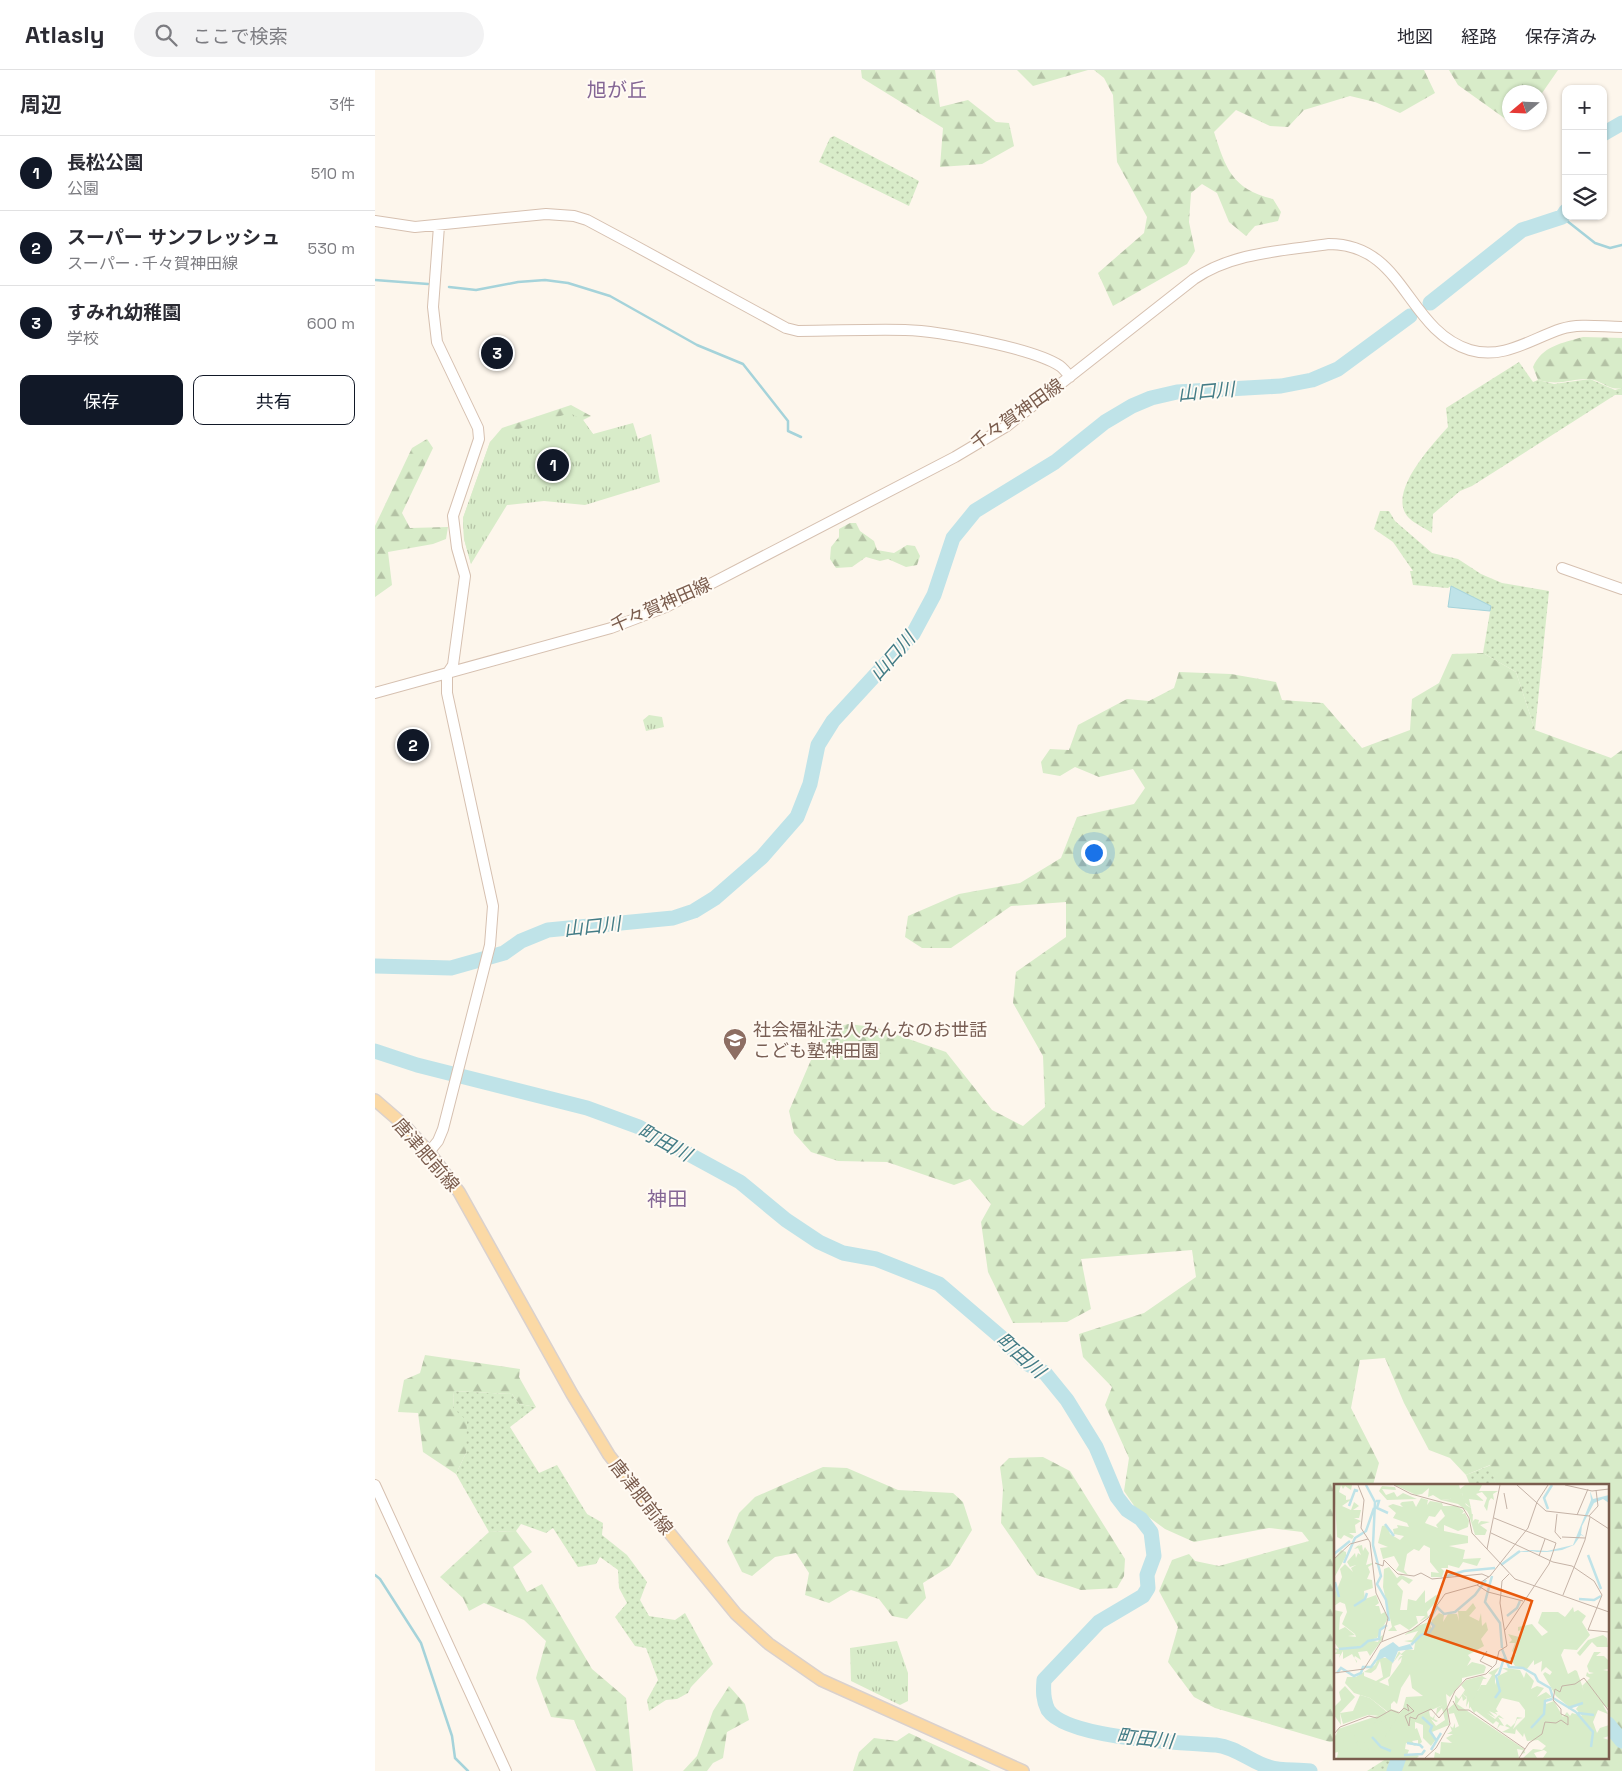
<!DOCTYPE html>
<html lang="ja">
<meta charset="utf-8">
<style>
:root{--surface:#fff;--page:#f2f2f3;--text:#2b2b33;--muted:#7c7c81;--line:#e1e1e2;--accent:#111827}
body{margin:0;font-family:"Space Grotesk","Noto Sans JP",sans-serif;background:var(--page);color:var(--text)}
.controls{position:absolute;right:15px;top:15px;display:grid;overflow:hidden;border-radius:10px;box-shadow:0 1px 4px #0004}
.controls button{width:45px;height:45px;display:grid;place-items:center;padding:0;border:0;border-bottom:1px solid var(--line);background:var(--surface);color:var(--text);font:25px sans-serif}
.compass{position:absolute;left:1127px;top:15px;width:45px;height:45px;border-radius:50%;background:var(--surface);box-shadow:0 1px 4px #0004;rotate:251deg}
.you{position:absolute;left:718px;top:782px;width:18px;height:18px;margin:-12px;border:4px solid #fff;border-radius:50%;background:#1a73e8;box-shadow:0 0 0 8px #1a73e833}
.badge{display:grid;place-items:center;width:32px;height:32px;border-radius:50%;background:var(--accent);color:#fff;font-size:16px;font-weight:700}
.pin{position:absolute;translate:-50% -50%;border:2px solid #fff;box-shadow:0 1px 5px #0006}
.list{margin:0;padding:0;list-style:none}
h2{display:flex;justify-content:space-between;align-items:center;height:65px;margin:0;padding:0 20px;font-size:21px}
h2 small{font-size:16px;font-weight:400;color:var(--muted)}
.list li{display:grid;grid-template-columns:32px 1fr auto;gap:15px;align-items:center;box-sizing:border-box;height:75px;padding:0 20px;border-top:1px solid var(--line)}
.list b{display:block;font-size:19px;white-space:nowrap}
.list p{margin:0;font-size:16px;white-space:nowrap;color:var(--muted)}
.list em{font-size:16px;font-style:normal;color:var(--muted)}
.actions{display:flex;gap:10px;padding:15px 20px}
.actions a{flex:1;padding:11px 0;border:1px solid var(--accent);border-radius:10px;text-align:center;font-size:18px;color:var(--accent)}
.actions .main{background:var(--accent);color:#fff}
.icon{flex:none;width:28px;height:28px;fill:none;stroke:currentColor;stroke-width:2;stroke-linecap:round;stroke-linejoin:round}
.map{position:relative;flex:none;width:1247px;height:1701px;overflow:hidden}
header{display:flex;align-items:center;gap:30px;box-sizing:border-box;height:70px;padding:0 25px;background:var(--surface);border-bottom:1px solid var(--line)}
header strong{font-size:24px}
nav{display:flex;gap:28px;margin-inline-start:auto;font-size:18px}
.search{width:350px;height:45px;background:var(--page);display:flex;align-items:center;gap:12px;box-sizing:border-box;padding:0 18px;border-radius:28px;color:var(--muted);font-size:19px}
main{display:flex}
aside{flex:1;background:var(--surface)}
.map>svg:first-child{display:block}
.grass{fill:url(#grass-dots)}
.forest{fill:url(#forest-firs)}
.park{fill:url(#park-tufts)}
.water{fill:#bfe3e8;stroke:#a5d3da}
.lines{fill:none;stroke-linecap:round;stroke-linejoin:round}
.stream{stroke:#a5d3da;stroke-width:2.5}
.river{stroke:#bfe3e8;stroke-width:15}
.secondary-casing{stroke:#d6c0b0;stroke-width:12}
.primary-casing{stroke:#dad1cd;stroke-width:14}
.secondary{stroke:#fff;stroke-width:10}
.primary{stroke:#fbd9a5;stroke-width:11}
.labels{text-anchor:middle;stroke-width:4;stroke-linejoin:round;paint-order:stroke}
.street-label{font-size:18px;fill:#7a5c4d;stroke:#fffaf3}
.education-label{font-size:18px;fill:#785e54;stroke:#fffaf3;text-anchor:start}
.water-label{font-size:19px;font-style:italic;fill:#437c86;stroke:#fffaf3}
.quarter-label{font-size:20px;fill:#846695;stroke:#fffaf3}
.inset-river{fill:none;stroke:#bfe3e8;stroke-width:2.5}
.inset-road{fill:none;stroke:#c5b3a7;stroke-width:1}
.view{fill:#e8590c;fill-opacity:0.15;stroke:#e8590c;stroke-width:2.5}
.inset-edge{fill:none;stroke:#7a5c4d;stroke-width:2.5}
</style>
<header>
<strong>Atlasly</strong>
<div class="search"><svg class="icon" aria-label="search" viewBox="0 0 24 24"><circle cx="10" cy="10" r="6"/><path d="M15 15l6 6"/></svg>ここで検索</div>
<nav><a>地図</a><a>経路</a><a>保存済み</a></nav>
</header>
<main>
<aside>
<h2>周辺<small>3件</small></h2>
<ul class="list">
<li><span class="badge">1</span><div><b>長松公園</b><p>公園</p></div><em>510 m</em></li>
<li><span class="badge">2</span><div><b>スーパー サンフレッシュ</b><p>スーパー · 千々賀神田線</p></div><em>530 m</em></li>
<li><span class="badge">3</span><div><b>すみれ幼稚園</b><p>学校</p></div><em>600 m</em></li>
</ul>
<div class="actions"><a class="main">保存</a><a>共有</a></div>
</aside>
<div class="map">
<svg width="1247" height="1701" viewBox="0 0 1247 1701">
<defs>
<pattern id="grass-dots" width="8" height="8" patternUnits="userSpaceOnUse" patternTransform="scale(1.25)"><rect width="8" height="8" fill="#d8ecc9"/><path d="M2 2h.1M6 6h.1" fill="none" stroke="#b4c2a5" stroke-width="1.8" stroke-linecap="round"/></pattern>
<pattern id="forest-firs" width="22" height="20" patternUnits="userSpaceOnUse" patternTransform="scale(1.25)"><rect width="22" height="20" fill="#d8ecc9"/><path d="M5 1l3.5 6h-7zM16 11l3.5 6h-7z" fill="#b4c2a5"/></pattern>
<pattern id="park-tufts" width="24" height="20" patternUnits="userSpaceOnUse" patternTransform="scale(1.25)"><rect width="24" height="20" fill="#d8ecc9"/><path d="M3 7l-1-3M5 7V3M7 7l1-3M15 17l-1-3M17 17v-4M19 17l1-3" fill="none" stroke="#b4c2a5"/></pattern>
</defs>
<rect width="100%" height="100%" fill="#fdf6ec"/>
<path class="grass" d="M459,66L544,111L534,136L444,92L455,68Z
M1144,292L1158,312L1163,310L1179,314L1215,309L1240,320L1247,318V325H1240L1097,416L1085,421L1058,444L1057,463C1050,458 1040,454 1034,448C1010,424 1058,374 1073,357L1071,338Z
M1005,441H1014L1020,451L1057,483L1083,489L1106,504L1127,513L1174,521L1160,660L1141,602L1108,583L1116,536L1076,516L1073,518L1038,515L1035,501H1038L1018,472L999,459Z
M79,1321L137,1324L144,1334L161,1337L135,1357L164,1403L182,1395L212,1444L228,1453L227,1465L252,1485L272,1512L265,1530L274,1546L300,1550L310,1543L338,1594L316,1617L313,1623L302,1629L291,1630L274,1641L272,1630L283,1610L271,1578L260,1576L240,1547L252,1533L244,1518L243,1500L225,1487L221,1494L203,1497L178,1458L171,1463L146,1454L141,1461L114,1462L81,1404L91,1383L78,1338Z
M1116,1395L1121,1415H1095L1091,1405Z
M1014,1687H1027L1021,1701H992Z"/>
<path class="forest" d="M486,0H560L565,37L593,30L621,52L634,53L639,76L607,94L565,97L568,58L487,8Z
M642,0H713L658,16Z
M719,0H1049L1060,23L1025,43L1000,32L975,26L929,40L913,57L895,56L861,40L839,62C851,99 857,119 898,129L906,142L903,151L880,156L871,166L854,152L842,123L827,114L816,123L814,152L820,181L812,194L738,236L723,203L769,163L772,147L742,92L738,25L729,8Z
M1074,0H1183L1165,26L1164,22H1134V49L1132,50L1083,15Z
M1208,267L1247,268V318C1234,321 1226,310 1214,309C1193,309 1186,316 1163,310L1158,297C1167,276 1187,273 1208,267Z
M196,335L216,346L208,350L218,364L140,368L96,494L89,469L88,448L115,372L127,358Z
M52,369L58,378L27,443L35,458L73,457L71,469L58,474L13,482L17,515L0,527V456L37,378Z
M475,453H481L485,461L499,471L502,480L519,483L532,475L540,476L545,486L542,495L531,497L513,489L505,491L491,487L477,497L461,498L455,489L456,477L464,467V459Z
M1108,583L1141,602L1160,660L1236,688L1247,680V1701H1021L1027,1687H1233V1415H1121L1115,1395L1091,1405L1075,1388L1054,1380L1029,1333L1010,1288L985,1290L976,1338L1004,1393L998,1415H961V1671L955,1672L840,1638L819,1627L793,1592L803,1557L784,1521L797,1490L814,1484L820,1491L844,1496L934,1471L927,1462L894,1458L819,1472L790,1459L760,1437L749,1421L754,1388L730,1335L737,1317L708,1287L704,1264L769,1243L821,1207L817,1180L706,1189L716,1239L692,1252L638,1253L613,1202L606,1152L616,1134L595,1109L579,1115L512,1092L463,1091L436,1082L419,1063L414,1041L442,976L457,959L473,954L499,957L571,982L617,1040L648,1056L670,1037L668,986L638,933L641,902L691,867V832L636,836L576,878H547L530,867L533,846L584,824L645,813L686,788L702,747L759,734L770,718L758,699L724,707L700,697L685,706L668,703L666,692L675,679L694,680L703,655L752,629L774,631L799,618L804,602L856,604L901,612L907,630L948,633L987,678L1035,660L1037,629L1064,613L1077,584Z
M50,1285L145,1299L144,1307L161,1337L144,1334L137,1324L79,1321L78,1338L92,1351L91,1383L81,1404L48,1382L43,1343L23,1342L29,1310L45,1303Z
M668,1387L695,1401L750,1489L749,1506L742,1518L706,1520L662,1505L626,1453L628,1419L625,1397L634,1388Z
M448,1397L472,1398L523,1420L578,1423L588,1432L597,1460L575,1496L548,1513L551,1528L532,1549L517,1546L504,1529L476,1520L454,1533L430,1525L434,1503L421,1483L400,1487L377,1506L367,1502L352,1472L364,1443L380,1427Z
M141,1461L157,1482L138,1497L152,1522L167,1514L217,1599L251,1628L258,1701H221L199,1650L176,1647L161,1608L171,1571L149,1550L109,1533L94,1541L88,1528L65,1507L114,1462Z
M354,1616L370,1634L374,1650L352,1662L348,1688L338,1693L332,1701H308L322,1686L338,1641Z
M534,1663L616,1701H478L484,1682L499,1668L522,1671Z"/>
<path class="park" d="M195,343L208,350L218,364L258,353L263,369L276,364L285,412L210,435L169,431L132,435L96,494L89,469L88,448L115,372L124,365Z
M274,645L287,647L289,657L271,661L268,650Z
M522,1571L533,1603V1631L525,1635L476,1611L475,1578Z"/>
<path class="water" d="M1076,516L1116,536L1115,541L1073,537Z"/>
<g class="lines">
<path class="stream" d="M1187,147L1220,173L1235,178L1247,175
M0,210L53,214
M74,217L101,220L143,212L170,210L193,213L235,226L322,275L368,294L413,351V361L426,367
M0,1505L5,1509L46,1573L77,1666L80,1688L93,1701"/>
<path class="river" d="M1228,64L1247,53
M1055,233L1147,160L1187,147L1191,141
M0,896L76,898L129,883L146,871L173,860L298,848L319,841L340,828L387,787L422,747L435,714L443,675L458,651L538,564L559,525L578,468L600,441L680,392L730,352L757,336L776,328L802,322L906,316L937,310L963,299L1035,246
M0,981L42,995L212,1038L264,1057L365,1112L411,1150L444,1172L468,1183L501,1189L564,1214L627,1268L651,1293L670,1303L692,1330L721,1377L742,1427L752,1440L766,1449L776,1462L779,1486L772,1505L773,1518L768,1526L724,1552L669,1610C668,1621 668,1630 673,1640C692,1669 808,1673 841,1675C861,1677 876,1692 894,1697C906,1701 922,1699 935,1701
M1233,1654L1247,1671
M1019,1701L1024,1687"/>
<g class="secondary-casing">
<path id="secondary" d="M0,151L40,157L171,144L199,146L212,150L255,173L411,258L423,261C459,261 494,259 530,260C564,261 658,278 685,296C689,299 692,303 695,307
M1187,498L1247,519
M0,623L236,558L291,537L580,387L632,356L819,209C858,182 908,181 954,174C1030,174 1031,260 1095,280C1128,290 1156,269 1186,259C1205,253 1227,257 1247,257
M54,1082L63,1071L68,1059L115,875L118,836L72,623V604L78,595L90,506L82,478L78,446L104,369L103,358L62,272L58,237L64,156
M0,1415L131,1701"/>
</g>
<g class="primary-casing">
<path id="primary" d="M0,1030L30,1056L54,1082L84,1122L197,1324L234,1385L293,1461L361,1544L394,1574L446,1610L648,1701"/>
</g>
<use href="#secondary" class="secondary"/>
<use href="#primary" class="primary"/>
</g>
<defs>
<g id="school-pin" transform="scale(1.25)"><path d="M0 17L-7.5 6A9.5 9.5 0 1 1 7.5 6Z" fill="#8d6e63" stroke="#fffaf3"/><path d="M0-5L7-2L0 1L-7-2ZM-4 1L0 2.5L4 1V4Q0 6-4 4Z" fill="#fff"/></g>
</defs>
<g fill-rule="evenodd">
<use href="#school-pin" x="360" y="970"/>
</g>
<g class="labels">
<g class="street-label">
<text transform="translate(642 344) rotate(-35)" y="6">千々賀神田線</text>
<text transform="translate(286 535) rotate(-24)" y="6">千々賀神田線</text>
<text transform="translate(51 1085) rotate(49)" y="6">唐津肥前線</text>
<text transform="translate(266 1427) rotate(52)" y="6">唐津肥前線</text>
</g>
<g class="education-label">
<text x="378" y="966">社会福祉法人みんなのお世話<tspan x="378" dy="21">こども塾神田園</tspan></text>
</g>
<g class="water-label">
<text transform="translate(831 321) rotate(-5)" y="7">山口川</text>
<text transform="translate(517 586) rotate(-49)" y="7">山口川</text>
<text transform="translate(217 856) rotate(-6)" y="7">山口川</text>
<text transform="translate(290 1072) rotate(28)" y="7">町田川</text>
<text transform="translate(646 1285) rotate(41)" y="7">町田川</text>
<text transform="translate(770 1668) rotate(6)" y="7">町田川</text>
</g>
<g class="quarter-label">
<text x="242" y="27">旭が丘</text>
<text x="292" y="1136">神田</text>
</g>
</g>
<g transform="translate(959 1414)">
<rect width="275" height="275" fill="#fdf6ec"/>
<path d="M128,9L132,21L137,24L139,38L133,27L124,20L107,16L116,15L121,10ZM135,204L146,207L135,225V217L132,223L133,213L129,210ZM26,211L36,214L53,228L48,232L34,231L9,240L6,229L19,227ZM58,227L66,229L45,274H5L2,251L4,245Z" fill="#d8ecc9"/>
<path d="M0,1H18L17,6L11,2L9,5L7,1L5,8L12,12V16L18,15L8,22L17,26L20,18L25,22L19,26H27L25,34H20L27,37L21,41L22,49H15L20,52L18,55L10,51L7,55L3,53ZM61,1H125L126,5L131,1H148L145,7H164L159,10L160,16L157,14L155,17L153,27L150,22L153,14L148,8L142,10L150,17L135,15L137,24L130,18L128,9L116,15L107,16L99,11L94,13L95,4L88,10L82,11ZM48,2L61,3L62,6L48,5L52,11L60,8L63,13L69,9L83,15L53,16L45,7ZM87,14L94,16L93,21L96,17L108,19L109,22H123L130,27L128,30L131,29L135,37L134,43L124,47L110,41V47L134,52V59L115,62L131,66L129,75L147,74L143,82L129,78L125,84L114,81V84H107L110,87L108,93H97V88L105,89L96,78V64L90,61L85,67L80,65L73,70L70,86L74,91L62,86L65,81L60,72L49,75L46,64L54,63L44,59L48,42L53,41L56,50L66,56L70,52L60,50L59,45L64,44L63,41L75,43L73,39L59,34L62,29L54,22L59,20L69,23L66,20L68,18L79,17L82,23ZM107,25L111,32L102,41L104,44L91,39L95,32L101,33ZM139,30L138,38L141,35L145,36L144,40L147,37L156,38L146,41L153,46L151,51H141L135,31ZM27,59L24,62L28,61L29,67L31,63L35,69L32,81L38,79L39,80L34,83L36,88L33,95L38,96L39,104L30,107L31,115L42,111L45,119L41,122H45L47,130L51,128L54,134L43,154L36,156L44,158L46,153L49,151L48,156L36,172L33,167L24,168L27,176L21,172L20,174L23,177V179L18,170L9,175V167L5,174L6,170H0L3,167L0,164L5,165L0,158V126L9,128L6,133L5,146L11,143L21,151L14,152L22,153L21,150L8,140L13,128L11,120L6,118L0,122V99L2,108L8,93L6,85L11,80L19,88L17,84L22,81L16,83L13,78L21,69L22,74L24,69L27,71L24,64L20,65ZM7,66L12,68V72L0,94V75ZM55,83L63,94L67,91L79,96L75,100L68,95L63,100L69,107L66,126H73L74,115L82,117L91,106V119L102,111L106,113L93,128L94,133L85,138L91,132H82L84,139L75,146L66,140L60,142L63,147H54L58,143L49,103L50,85ZM139,119L142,124L135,132L145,137L147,129L148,142L152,138L154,146L147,155L150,162L134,171L137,175L133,182L138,178L150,181L152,183L150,189L128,194V198L116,213L112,210L115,241L98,248L102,255L97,262L89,254V241L81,238V245L83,244L88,258L84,261V256L78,257L82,262L72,259L71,265L75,266L73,271L82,270L85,272L83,274H43L39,260V274H33L16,250L18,247L26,262L38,271L30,257L36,259L42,255L49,256L69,224L72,213L89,212L78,204L76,190L67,204L63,220L60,217L57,220V225L66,228H58L45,240H39L54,228L36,214L20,209L11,199L13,193H22L41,181L44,174H55L59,179L65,167L67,170L73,165L80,166L81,159L70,157L78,156L84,147L70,151L83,142L95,138L98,146V136L105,129L110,131L109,138L114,130H123L125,137L124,127H132ZM66,170L69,172H67L65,174L64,177L68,173L67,178L54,196L55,202L45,198L56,192L58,180ZM46,177L49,193L42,197L30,192V188L37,189L42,185ZM109,221L103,224L102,231L108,224L111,236L102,242L97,235L102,238L104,237L100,235L101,230L99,234L96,232L95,227ZM239,123L240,128L244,126L252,132L248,138L256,151L243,166L230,165L227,171L234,190L241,186L243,187L250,207L248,202L256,194L252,192L253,188L255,190L260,189L255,188L253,182L260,168H267L262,172H270L274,176L275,185L269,186L275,187V224L269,221L274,230L264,226L259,238L263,249L266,244L275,241V252L269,254L275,256V274H209L213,268L210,266L200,269L203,274H189L199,265L208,266L212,262L204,256L193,257L190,249L189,253L182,245L181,250L168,248L176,244L171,242L173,240L177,243L181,239L183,233L177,232L189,234L183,235L179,245L191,233V226L185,218L168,214L162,225L164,228H161L164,231L155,227L162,234L153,229L161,235L165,231L170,235L164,233L170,242L166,241L163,245L165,239L162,237L159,240L142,227L140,229L136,222L147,201H152L158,191L154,189L166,183L161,190V201L164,192L174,187L168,184H172L186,186L190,194L192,188L200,197L197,205L203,202L210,204L203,213L212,208L218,213L212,215V220L220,217L229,233L233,228L236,232L238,229L248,232L242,225L246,220L235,223L222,212L209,190L211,188L216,191L218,188L212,183L207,188L208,177L200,181V176L193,185L181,182L176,174L182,170L178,167L181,159H175L178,156L174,150L185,153L189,145L184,147V143L198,140L208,152L214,148L204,139L208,128H224L231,133ZM269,151L273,154L274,163H263L258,158L246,172L243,169L254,156ZM148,192L153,195H149L145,205L141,209L135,205L129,210L133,214L129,217L128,212L123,220L190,265L191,269L187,270L189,266L183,265L185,274H100L101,268L106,270L107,258L118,259L112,254L119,250H113L118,247L116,242L119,244L121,239V244L125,242L120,229L115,230L114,225L121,219V211L125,215L131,206L127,201L132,196ZM11,202L21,213L6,229L7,241L0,231V223L7,216L5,208ZM0,251L4,252L5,273L10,256L13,258L14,265L9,268L12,274H3L4,268L0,269Z" fill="#d8ecc9" fill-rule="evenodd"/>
<path d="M256,7L259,15L275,11V19L269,15L260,19L248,42L247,50L251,53L247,51L240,61L228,66L213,68H203L198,67L194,68H182L198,66L213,67L239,61L257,16ZM59,158L65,163L76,160L79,165L64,167L59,179L51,173L40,178L46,166Z" fill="#bfe3e8"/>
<path class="inset-river" d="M32,1L41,18L39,61L47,92L43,100L52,116L55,137M42,17H45L43,24L54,29M15,22L21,6L24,7M214,25L210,14L218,1M51,40L60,52M0,70L16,57M254,71L267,105M10,79L21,54L32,47L40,24M167,81L186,67M158,92L151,118L166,139L168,164M110,93L130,87L161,84M1,98L5,113M245,115L260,116L267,112M20,122L31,115L33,109M173,132L183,124L186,117M77,161L87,151L96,148L100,142L95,137L103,123L110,130L121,128L141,111L152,96M27,163L34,157L45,155L46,146L53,141M5,165L27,163M168,165L175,183L189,184L201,191L204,197L216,204L219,214M3,189L7,184L20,192L27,189L29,183H37L42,176M161,214L166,207L162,192L165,190L170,174M219,214L242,228M234,224L249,219M242,228L259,248L257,263M244,229L260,231M88,233L98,242L96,247L102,256M197,244L210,230L211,217L218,215M38,253L47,263L57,267M73,259L86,261L89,264M97,266L107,249M70,271L88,270L91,266"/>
<path class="inset-road" d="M24,1L30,16L27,44L36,58L42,109L54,134L48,157M60,1L77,10L129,24L135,34L138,49L181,95L275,128M183,1L212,27L255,32L275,45M231,1L258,7L275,5M170,9L173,25M203,18L214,1M223,30L221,48L227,55M243,31L254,5M255,32L264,22L262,6M160,34L222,59L215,80L171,146M157,49L219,78L238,82L260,97L268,111L254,146L275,148M228,53L251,54M153,65L166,1M205,72L211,55M0,75L16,60L34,55M41,79L49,82L50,76L64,90L80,92L87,89L98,95L148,90L155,93M143,101L154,108L189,117M229,111L251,56L256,33M153,167L146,177L158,183M0,189L30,185L47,158L78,146L94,134L111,110L143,101L156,92L194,44L203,18M119,217L124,226H135L191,265M0,250L6,243L35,232L43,234L57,226L65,229L70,224L75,227L73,220L80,227L71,232L75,242L76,233L82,235L84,231L97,225L105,234L113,224M91,274L102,264L116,240L113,224L121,207L132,195L152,190L162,180L165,167L173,162L166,119L168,97L175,90M185,274L195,259L208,250L211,238L222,239L227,236L234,241V233L227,230V225L219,216L221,205L226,208L228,202L241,200L250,194L275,227"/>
<path class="view" d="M113,87L198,117L177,179L91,150Z"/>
<rect width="275" height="275" class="inset-edge"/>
</g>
</svg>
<div class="controls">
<button>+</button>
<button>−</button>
<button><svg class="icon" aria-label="layers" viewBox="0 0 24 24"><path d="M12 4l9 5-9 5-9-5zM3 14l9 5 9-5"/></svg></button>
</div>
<svg class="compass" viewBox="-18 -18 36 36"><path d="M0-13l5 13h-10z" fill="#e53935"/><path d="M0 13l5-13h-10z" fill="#7c7c81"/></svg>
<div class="you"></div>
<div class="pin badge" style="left:178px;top:395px">1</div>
<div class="pin badge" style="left:38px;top:675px">2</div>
<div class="pin badge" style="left:122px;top:283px">3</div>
</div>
</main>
